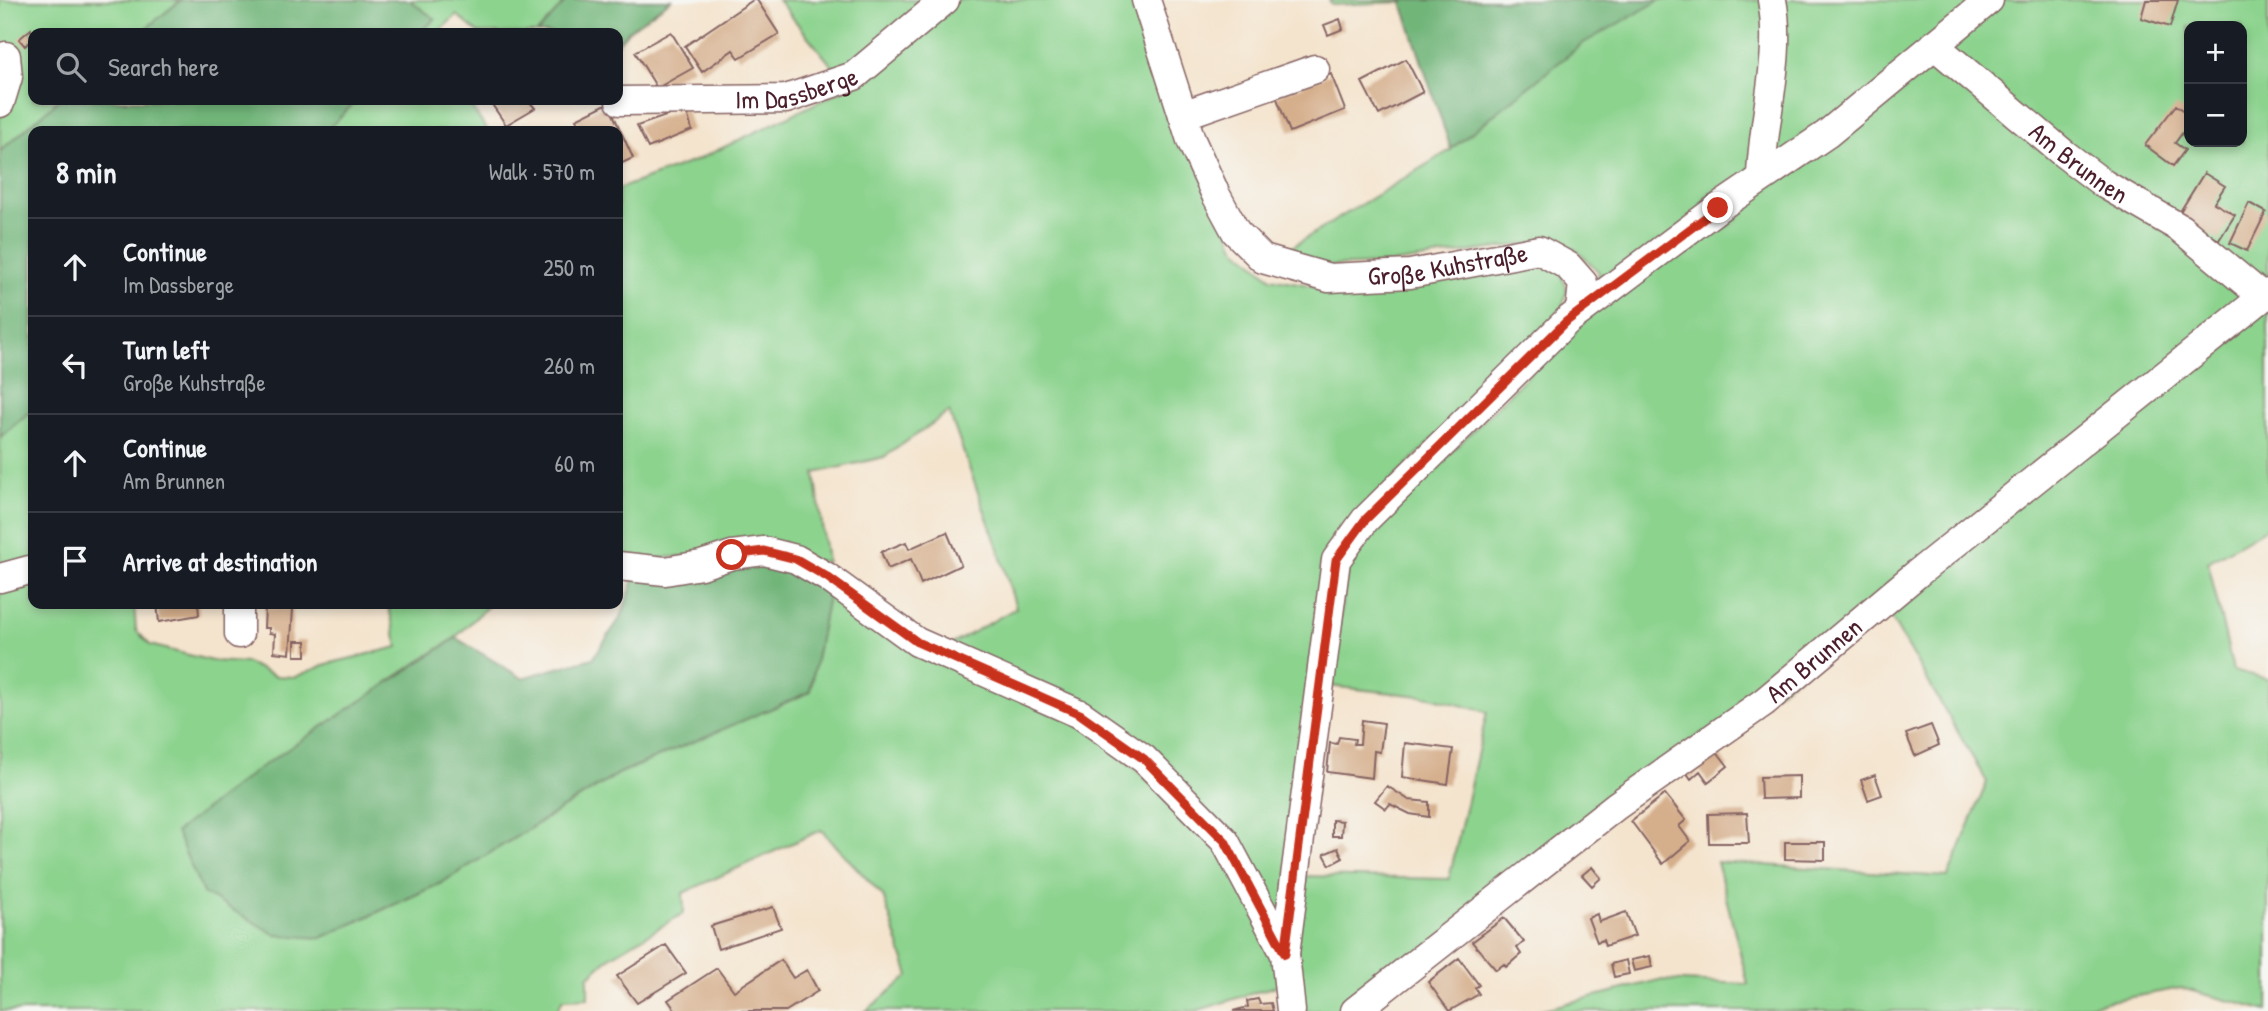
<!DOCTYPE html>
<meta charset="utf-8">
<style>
:root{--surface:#171b24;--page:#242831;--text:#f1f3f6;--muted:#9ea1a6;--line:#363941}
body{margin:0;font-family:"Patrick Hand",sans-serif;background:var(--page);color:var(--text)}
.controls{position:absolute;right:21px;top:21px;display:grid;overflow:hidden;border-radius:14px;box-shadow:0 4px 10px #0003}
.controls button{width:63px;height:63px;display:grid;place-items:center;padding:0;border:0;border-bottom:2px solid var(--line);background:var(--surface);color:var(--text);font:35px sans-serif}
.stop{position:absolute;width:21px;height:21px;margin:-16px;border:5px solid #c8321e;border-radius:50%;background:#fff}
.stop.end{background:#c8321e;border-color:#fff;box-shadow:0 2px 7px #0008}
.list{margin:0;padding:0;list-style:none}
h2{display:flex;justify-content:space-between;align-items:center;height:91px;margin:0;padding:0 28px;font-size:30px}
h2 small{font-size:23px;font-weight:400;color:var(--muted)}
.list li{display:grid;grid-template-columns:46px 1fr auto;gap:21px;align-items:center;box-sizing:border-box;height:98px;padding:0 28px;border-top:2px solid var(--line)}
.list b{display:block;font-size:26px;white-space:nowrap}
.list p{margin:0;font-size:23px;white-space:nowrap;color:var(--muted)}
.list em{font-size:23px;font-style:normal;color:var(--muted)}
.icon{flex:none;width:38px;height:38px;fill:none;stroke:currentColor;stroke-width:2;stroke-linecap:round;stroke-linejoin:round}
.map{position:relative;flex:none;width:2268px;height:1011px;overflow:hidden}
.search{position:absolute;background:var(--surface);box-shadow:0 4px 10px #0003;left:28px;top:28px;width:595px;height:77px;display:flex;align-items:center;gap:18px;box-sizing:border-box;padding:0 24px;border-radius:14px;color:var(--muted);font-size:26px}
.panel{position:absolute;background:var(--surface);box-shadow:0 4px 10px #0003;left:28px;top:126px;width:595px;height:483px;border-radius:14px}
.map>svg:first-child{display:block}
.green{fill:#8cd38e;stroke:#6b795c;stroke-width:2;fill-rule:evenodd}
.forest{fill:#71b579;stroke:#5e6a52;stroke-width:2}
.building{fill:#d5af8c}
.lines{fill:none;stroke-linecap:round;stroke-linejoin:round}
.minor-casing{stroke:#866464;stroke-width:31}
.minor{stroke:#fff;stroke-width:28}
.route{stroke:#c8321e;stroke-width:9}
.labels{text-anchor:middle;stroke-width:6;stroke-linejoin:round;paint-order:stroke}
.street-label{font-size:26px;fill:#4a1f2b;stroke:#f6f6f2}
</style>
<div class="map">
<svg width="2268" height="1011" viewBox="0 0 2268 1011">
<rect width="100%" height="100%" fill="#f6f6f2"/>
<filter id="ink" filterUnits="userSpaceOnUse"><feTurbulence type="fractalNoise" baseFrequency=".0143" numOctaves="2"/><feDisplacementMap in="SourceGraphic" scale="14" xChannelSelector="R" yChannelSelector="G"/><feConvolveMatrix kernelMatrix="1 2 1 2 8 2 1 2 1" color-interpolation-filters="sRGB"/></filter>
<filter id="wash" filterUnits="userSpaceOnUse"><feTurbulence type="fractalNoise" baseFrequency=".00686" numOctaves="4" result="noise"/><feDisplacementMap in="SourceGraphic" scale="28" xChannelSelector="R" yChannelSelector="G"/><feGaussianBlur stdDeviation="1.57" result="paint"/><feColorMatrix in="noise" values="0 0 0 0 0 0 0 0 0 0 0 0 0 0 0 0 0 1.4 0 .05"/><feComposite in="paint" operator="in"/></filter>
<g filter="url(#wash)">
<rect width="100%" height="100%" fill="#f4e4ce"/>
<path class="green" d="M0,0H181L141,33H33V100H60L0,151Z
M408,0H567L537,33H478L457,15L437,33H419L435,19Z
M778,0H931L841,77Z
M954,0H1135L1235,247L1271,278L1331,289L1523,259L1560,271L1567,289L1562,310L1349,523L1283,920L1151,757L945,648L1016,608L998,548L949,412L884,457L815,473L827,562L730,552L618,562V189L697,160L852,86Z
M1329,0H2268V527L2208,562L2233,670L2268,679V1011L2181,988L2055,1011H1536L1659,980L1748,984L1717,862L1948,877L1987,782L1887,611L1347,1011H1299L1296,948L1306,876L1449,879L1487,712L1430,697L1329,686L1350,554L1584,319L1599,272L1577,250L1547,241L1385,264L1330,266L1285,251L1452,149L1402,2L1332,5ZM2189,26H2242V142H2189Z
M357,100H466L488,131H326Z
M33,409V564L0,573V437Z
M33,575V604H134L136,630L150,645L212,661L247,663L275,676L295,677L327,664L398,647L388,604H490L455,638L386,683L321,938L441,883L620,773L810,692L829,590L1076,719L1206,828L1272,941L1279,985L1196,1011H866L909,976L883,896L821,830L683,893L684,913L610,957L588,977V998L563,999L557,1011H0V584Z"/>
<path class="forest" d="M181,0H409L435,19L419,33H140Z
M567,0H671L628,31L618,43V33H537Z
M1406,0H1660L1582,44L1451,149L1402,3Z
M59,100H357L326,131H33V409L0,437V151Z
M790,562L829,590L810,692L620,773L441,883L321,938L276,935L203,893L176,832L258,769L456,638L522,678L593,658L621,617L636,574L722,564Z"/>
<g id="blocks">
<path class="building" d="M753,0H757L779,34L739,58L733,50L702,72L685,46Z
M2146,0H2178L2170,27L2141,18Z
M1340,19L1343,29L1328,35L1324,25Z
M31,29L33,39L25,46L19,39Z
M671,32L693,68L657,88L635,52Z
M1406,59L1423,92L1379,115L1362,82Z
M1331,74L1345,110L1290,132L1276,96Z
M489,100H528L535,108L506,125Z
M608,103L633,158L618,165V131H581L576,119Z
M2176,105L2189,114L2186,121L2189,124L2175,143L2185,150L2173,166L2145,145Z
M686,109L692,130L648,148L637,126Z
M2204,173L2225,186L2214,203L2235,215L2219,240L2178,215Z
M2249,203L2266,212L2247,251L2230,243Z
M947,532L961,565L921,584L911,559L888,569L881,552L906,542L909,549Z
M157,604H198L199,615L159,622Z
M265,607L293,609L290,654L274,652L275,634L269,633V628H264Z
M295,641H306V656H295Z
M1362,720L1384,723L1380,752L1374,751L1372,778L1327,772L1330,743L1337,744L1339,737L1355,739L1354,744H1360Z
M1931,725L1939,745L1915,756L1906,734Z
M1405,743L1453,749L1448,784L1402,777Z
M1712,745L1728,766L1708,782L1700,771L1691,779L1682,766Z
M1875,775L1882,795L1868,800L1861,780Z
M1799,776V798L1761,799L1760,777Z
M1387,786L1409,800L1429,802V817L1410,814L1390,804L1386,809L1375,801Z
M1665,794L1686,820L1679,826L1690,841L1663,864L1631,821Z
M1747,813L1749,843H1709L1708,814Z
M1332,820L1342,821L1341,836H1332Z
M1785,842H1825V860L1785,859Z
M1338,848L1343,858L1330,865L1324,854Z
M1592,867L1601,878L1592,886L1582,875Z
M773,907L781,928L718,949L711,926Z
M1626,912L1635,936L1605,946L1603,940L1597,942L1588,918L1597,914L1599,922Z
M1504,918L1524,942L1517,948L1521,954L1506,967L1504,964L1496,970L1472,942Z
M666,945L686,973L637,1003L617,976Z
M1650,956L1652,967L1634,971L1631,960Z
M1459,958L1479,985L1475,988L1479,994L1449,1011L1428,982Z
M781,960L793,978L807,970L818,991L786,1011H676L668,1000L717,968L734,991Z
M1626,960L1629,974L1614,977L1611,964Z
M1258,999L1260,1004L1271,1003L1273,1011H1233L1248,1007L1247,1001Z"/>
</g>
</g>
<g filter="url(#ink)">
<use href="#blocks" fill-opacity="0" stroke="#866464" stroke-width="2"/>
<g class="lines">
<g class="minor-casing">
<g id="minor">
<path id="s1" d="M1146,0L1191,140L1216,195L1236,232L1263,259L1329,278L1410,274L1539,250L1568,266L1583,283L1580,311"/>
<path id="s2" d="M1934,45L2063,153L2104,184L2180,228L2263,297"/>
<path id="s3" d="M620,101L786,99L854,76L945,0"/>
<path d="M0,103L8,77L6,56"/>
<path d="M1183,115L1315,69"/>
<path d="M1761,178C1762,120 1783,58 1772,0"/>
<path d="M618,566L665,571L701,565L732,555L764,551L796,559L827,577L917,642L1080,714L1144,759L1225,841L1285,954"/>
<path d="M0,578L33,569"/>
<path d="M239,634V604"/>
<path d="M1291,1011L1285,954L1336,560L1365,520L1567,321L1718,208L1827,134L1989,0"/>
<path id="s4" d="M1355,1011L1616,806L1764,702L1918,573L2268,293"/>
</g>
</g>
<use href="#minor" class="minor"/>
</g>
</g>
<g class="lines" filter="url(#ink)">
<path class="route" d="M732,555L764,551L796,559L827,577L917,642L1080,714L1144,759L1225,841L1285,954L1336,560L1365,520L1567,321L1718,208"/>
</g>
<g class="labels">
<g class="street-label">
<text dy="9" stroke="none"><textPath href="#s3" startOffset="178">Im Dassberge</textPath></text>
<text dy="9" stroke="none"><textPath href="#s2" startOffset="187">Am Brunnen</textPath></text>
<text dy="9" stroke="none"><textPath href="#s1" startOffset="476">Große Kuhstraße</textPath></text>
<text dy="9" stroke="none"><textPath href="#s4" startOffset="578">Am Brunnen</textPath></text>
</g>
</g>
</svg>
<div class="controls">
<button>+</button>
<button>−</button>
</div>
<div class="stop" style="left:732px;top:555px"></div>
<div class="stop end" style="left:1718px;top:208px"></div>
<div class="search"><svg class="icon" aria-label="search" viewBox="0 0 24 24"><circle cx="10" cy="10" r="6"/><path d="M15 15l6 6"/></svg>Search here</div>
<section class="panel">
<h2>8 min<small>Walk · 570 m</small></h2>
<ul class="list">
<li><svg class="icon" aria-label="ahead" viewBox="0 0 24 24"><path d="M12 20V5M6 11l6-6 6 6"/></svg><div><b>Continue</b><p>Im Dassberge</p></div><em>250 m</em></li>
<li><svg class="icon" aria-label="left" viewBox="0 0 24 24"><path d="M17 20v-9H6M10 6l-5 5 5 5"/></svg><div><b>Turn left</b><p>Große Kuhstraße</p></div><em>260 m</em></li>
<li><svg class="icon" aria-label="ahead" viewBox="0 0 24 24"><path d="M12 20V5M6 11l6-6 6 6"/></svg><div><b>Continue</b><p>Am Brunnen</p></div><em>60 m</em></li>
<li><svg class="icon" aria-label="arrive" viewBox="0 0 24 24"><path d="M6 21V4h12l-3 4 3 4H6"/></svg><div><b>Arrive at destination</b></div></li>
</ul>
</section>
</div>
